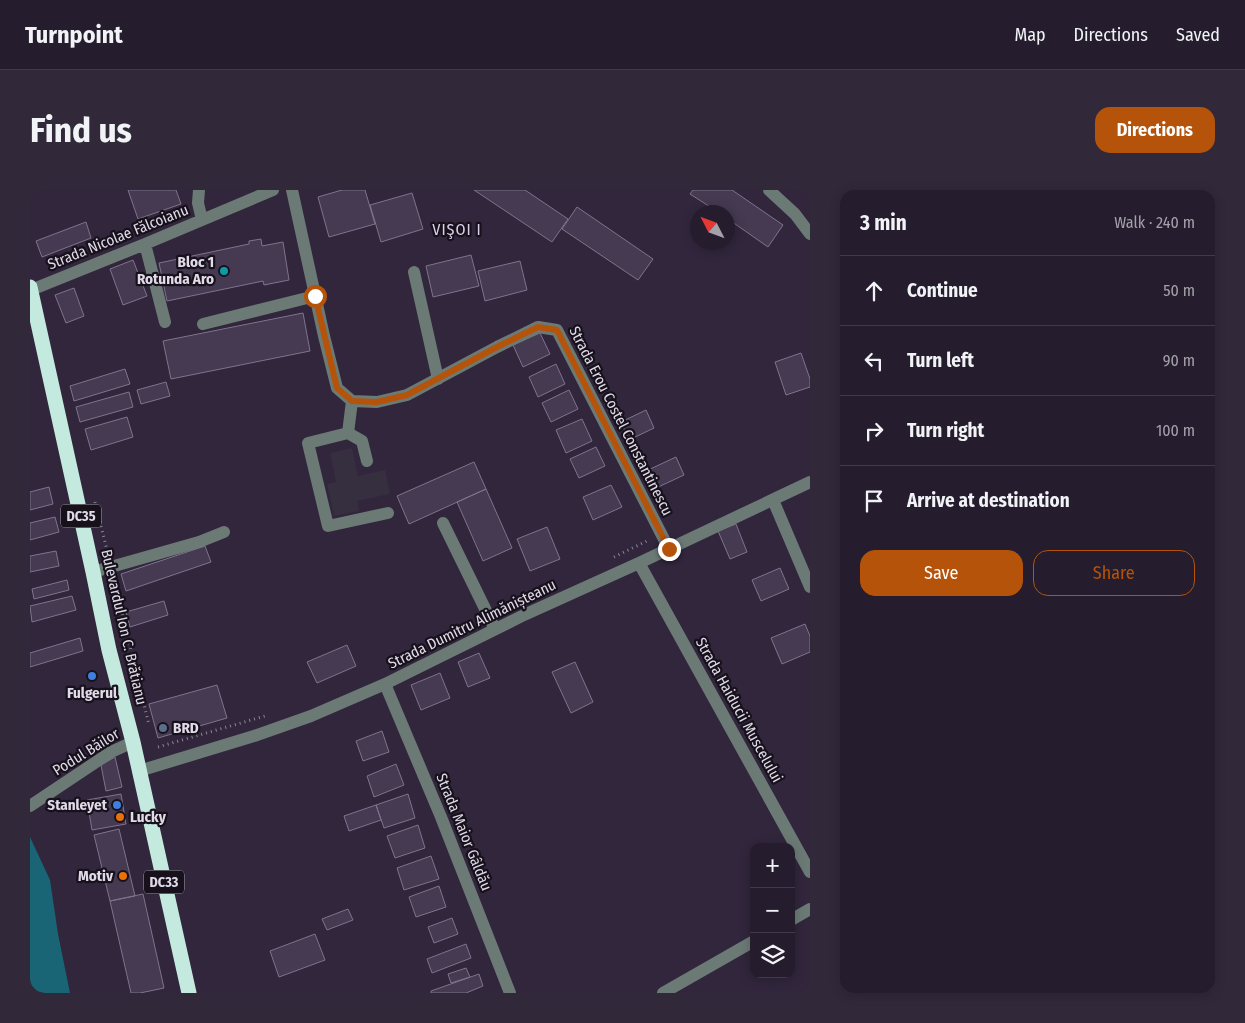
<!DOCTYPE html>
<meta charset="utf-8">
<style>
:root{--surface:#251c2d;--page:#312939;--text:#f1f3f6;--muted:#a3a1aa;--line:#423a49;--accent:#b45309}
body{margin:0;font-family:"Fira Sans Condensed",sans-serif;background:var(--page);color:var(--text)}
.controls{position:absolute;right:15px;bottom:15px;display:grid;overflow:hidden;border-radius:10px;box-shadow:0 2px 12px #0003}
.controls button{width:45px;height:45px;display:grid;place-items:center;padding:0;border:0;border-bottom:1px solid var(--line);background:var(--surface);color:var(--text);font:25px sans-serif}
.compass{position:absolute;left:660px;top:15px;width:45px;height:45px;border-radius:50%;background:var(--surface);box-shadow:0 2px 12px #0003;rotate:312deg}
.stop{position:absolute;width:15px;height:15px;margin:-11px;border:4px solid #b45309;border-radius:50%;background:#fff}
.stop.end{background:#b45309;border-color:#fff;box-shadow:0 1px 5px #0008}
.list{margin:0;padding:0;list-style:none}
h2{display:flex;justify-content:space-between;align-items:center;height:65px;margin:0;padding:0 20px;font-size:21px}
h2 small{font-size:16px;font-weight:400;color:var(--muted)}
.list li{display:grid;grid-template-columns:32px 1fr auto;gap:15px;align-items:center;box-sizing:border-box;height:70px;padding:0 20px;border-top:1px solid var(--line)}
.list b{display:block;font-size:19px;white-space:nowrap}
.list em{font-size:16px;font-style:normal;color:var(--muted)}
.actions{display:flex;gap:10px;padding:15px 20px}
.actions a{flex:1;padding:11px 0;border:1px solid var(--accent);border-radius:15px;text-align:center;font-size:18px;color:var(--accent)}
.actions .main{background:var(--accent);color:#fff}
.icon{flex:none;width:28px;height:28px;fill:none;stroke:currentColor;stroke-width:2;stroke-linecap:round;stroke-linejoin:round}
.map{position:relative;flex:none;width:780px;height:803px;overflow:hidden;border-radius:15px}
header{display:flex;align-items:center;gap:30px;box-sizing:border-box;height:70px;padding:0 25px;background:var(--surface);border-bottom:1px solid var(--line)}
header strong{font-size:24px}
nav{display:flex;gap:28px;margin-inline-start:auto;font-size:18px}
.intro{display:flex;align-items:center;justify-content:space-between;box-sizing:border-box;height:120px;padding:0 30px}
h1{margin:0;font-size:35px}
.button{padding:12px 22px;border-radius:15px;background:var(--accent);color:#fff;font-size:18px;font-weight:700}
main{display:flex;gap:30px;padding:0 30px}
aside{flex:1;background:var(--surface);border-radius:15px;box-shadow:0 2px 12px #0003}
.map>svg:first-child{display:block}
.medical{fill:#362f40}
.water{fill:#196576}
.building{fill:#453a51;stroke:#80738d}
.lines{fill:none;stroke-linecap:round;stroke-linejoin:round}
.path{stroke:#8d8496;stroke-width:3;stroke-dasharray:1 4;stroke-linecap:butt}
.minor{stroke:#6c7a76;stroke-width:12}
.highway{stroke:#c4eadf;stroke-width:15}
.route{stroke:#b45309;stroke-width:6}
.culture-dot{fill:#0f9aa8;stroke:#16111b;stroke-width:2}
.shop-dot{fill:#3f7fe0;stroke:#16111b;stroke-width:2}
.service-dot{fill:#5c6f8a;stroke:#16111b;stroke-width:2}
.food-dot{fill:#e8710a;stroke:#16111b;stroke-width:2}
.labels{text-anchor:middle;stroke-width:4.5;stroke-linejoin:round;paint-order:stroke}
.shield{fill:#16111b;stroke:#a49eab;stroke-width:1}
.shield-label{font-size:14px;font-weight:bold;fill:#e1dae9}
.street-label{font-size:15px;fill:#e1dae9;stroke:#16111b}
.poi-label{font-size:15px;font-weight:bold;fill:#e1dae9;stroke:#16111b;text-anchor:end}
.neighbourhood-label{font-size:16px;letter-spacing:1px;fill:#ddcfec;stroke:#16111b}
</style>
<header>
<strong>Turnpoint</strong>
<nav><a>Map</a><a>Directions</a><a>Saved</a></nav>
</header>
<div class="intro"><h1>Find us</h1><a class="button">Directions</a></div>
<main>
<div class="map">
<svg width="780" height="803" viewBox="0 0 780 803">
<rect width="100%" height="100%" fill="#31263c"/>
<path class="medical" d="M322,258L328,286L355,280L360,304L327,311L329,321L304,326L297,294L306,292L300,263Z"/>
<path class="water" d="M0,647L20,690L28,744L40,803H0Z"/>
<path class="building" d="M98,0H146L151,14L108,29Z
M312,0H335L345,34L299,47L288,7Z
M444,0H495L538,29L522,52Z
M663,0H702L753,35L738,57L698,29V22H688L660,4Z
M382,3L393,39L351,52L340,15Z
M547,17L623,69L608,90L532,39Z
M56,32L61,48L12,67L6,51Z
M231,49L232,56L253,52L259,90L234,95L233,91L137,111L129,73L219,54V51Z
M441,65L449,96L403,107L396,76Z
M103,70L117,106L93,115L80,79Z
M490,71L497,100L455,111L448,81Z
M44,98L54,126L36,133L25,105Z
M273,123L280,161L141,189L133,151Z
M510,143L520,164L493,177L483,155Z
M771,163L780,189V197L756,205L745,172Z
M526,174L535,194L508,207L499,187Z
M95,179L100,194L44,211L40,196Z
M136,192L140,206L111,214L107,200Z
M539,200L548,219L521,232L512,213Z
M99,202L103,217L50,232L46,217Z
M616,220L624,238L599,250L591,232Z
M97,227L103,247L61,260L55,239Z
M552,229L562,251L536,263L526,240Z
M566,257L575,276L549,288L540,269Z
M646,267L654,285L624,299L616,281Z
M444,272L456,299L379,334L367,306Z
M581,295L592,317L563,330L553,307Z
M19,297L23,314L0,320V302Z
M456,299L482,358L453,371L427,312Z
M25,327L29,342L0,350V333Z
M706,334L717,362L700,369L688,341Z
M517,337L530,369L500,381L487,349Z
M175,356L181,372L96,401L91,384Z
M26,361L29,376L0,382V366Z
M750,378L759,399L731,411L722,390Z
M37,390L39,400L4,409L2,399Z
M42,406L46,420L2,432L0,416Z
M134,411L138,425L100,437L96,422Z
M775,434L780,446V462L752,474L741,448Z
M50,448L53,461L0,477V463Z
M317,455L326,476L287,493L277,472Z
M449,463L460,488L438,497L428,472Z
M545,472L563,512L541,523L522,482Z
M410,483L420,508L391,520L381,495Z
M187,495L197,528L128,548L119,514Z
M352,541L359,562L333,571L326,551Z
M85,567L92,597L76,601L71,575Z
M366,574L374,595L344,607L337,586Z
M91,604L96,634L62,640L57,610Z
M378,604L385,628L354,638L346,615Z
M346,615L351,630L319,641L314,626Z
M388,635L395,658L365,668L357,646Z
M89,639L105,706L80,711L64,645Z
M401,666L409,689L374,700L367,678Z
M409,696L416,717L386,727L379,707Z
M113,704L134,798L110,803H101L80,711Z
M318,719L323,730L297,740L292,729Z
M422,728L428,744L404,753L398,737Z
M285,744L295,770L249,787L240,761Z
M436,754L441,768L402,783L397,769Z
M436,778L440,787L421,793L418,784Z
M449,784L453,796L436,803H401V801Z"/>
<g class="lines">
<path class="path" d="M65,312L78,364
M584,367L619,350
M84,390L119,535
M128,557L235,526"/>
<path class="minor" d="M169,0L168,13L172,30
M262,0L294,146L307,198L322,211L347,212L377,205L467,157L508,137L527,140L639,359
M739,0L765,24L780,44
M115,54L135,132
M384,82L408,189
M1,100L115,54L243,0
M173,134L285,106
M318,243L322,211
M337,271L332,251L318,243L278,253L298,336L358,323
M743,310L780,397
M413,333L465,439
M609,373L780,682
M63,382L169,352L194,342
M355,494L411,627L480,803
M109,581L224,546L281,526L355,494L494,425L609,373L780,292
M0,616L81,562L103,552
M761,730L780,719
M633,803L724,751"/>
<path class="highway" d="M0,97L63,382L79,460L103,552L159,803"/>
</g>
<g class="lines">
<path class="route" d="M285,106L307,198L322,211L347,212L377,205L467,157L508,137L527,140L639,359"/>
</g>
<circle class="culture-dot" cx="194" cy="81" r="5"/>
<g class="shop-dot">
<circle cx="62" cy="486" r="5"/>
<circle cx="87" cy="615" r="5"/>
</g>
<circle class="service-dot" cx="133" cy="538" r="5"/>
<g class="food-dot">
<circle cx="90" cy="627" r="5"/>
<circle cx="93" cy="686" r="5"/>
</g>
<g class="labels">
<g class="shield">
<rect x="31" y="314.5" width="40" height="23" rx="4"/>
<rect x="114" y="680.5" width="40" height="23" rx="4"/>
</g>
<g class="shield-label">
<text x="51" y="331">DC35</text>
<text x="134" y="697">DC33</text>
</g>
<g class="street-label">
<text transform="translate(88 47) rotate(-22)" y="5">Strada Nicolae Fălcoianu</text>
<text transform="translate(591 231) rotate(63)" y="5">Strada Erou Costel Constantinescu</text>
<text transform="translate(442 434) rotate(-26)" y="5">Strada Dumitru Alimănișteanu</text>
<text transform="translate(94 437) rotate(77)" y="5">Bulevardul Ion C. Brătianu</text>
<text transform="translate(709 520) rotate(61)" y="5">Strada Haiducii Muscelului</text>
<text transform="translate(56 562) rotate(-32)" y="5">Podul Băilor</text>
<text transform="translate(434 642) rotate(68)" y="5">Strada Maior Gâldău</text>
</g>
<g class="poi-label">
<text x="184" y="77">Bloc 1<tspan x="184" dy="17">Rotunda Aro</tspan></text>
<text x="62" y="508" text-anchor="middle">Fulgerul</text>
<text x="143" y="543" text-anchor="start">BRD</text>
<text x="77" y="620">Stanleyet</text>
<text x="100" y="632" text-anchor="start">Lucky</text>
<text x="83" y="691">Motiv</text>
</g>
<g class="neighbourhood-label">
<text x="427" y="45">VIŞOI I</text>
</g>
</g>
</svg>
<div class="controls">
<button>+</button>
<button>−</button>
<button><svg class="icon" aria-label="layers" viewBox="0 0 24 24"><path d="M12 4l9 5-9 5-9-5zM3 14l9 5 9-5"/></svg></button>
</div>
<svg class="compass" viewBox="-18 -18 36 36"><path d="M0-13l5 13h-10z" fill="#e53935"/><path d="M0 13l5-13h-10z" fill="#a3a1aa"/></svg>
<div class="stop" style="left:285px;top:106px"></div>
<div class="stop end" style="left:639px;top:359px"></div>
</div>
<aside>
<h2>3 min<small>Walk · 240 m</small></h2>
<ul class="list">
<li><svg class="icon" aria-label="ahead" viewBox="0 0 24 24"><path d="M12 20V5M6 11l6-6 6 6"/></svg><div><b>Continue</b></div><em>50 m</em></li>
<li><svg class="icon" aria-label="left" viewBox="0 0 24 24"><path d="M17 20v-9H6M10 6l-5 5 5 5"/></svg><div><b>Turn left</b></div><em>90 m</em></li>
<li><svg class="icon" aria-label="right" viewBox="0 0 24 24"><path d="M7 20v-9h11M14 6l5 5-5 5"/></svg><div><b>Turn right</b></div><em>100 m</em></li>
<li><svg class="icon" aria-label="arrive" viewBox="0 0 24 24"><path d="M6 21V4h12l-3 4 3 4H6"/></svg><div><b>Arrive at destination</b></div></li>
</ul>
<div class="actions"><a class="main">Save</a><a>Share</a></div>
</aside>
</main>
